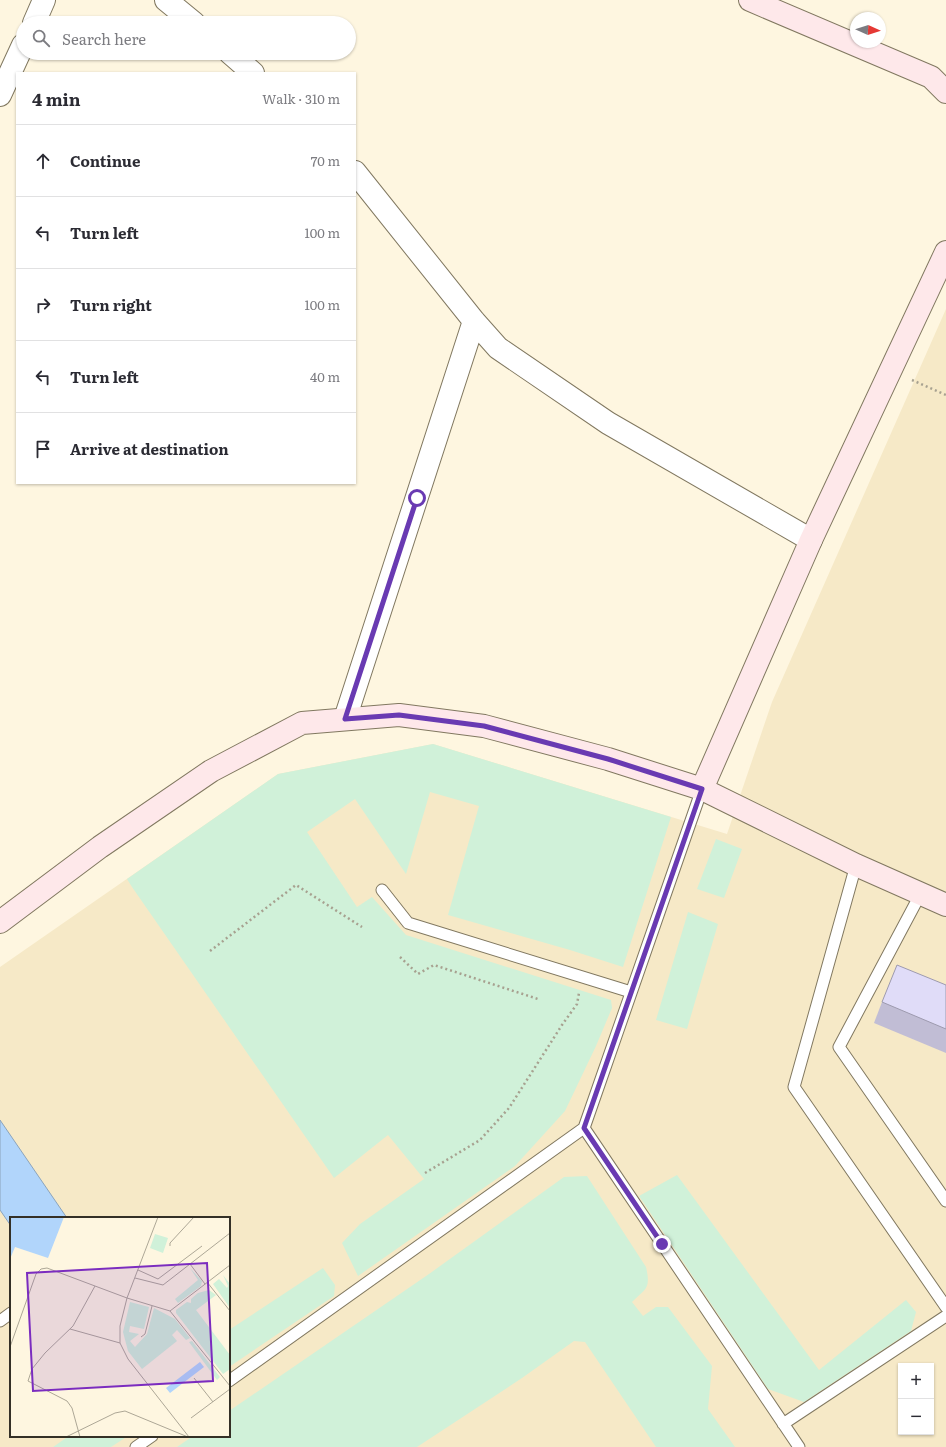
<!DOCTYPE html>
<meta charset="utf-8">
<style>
:root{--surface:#fff;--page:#f2f2f3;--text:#2b2b33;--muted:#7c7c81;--line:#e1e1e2}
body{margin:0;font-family:Literata,serif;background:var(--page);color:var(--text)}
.controls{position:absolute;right:12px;bottom:12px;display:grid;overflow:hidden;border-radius:0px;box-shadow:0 1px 3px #0004}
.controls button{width:36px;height:36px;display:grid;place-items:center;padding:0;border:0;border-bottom:1px solid var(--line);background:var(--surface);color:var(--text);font:20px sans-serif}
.compass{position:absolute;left:850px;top:12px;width:36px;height:36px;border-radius:50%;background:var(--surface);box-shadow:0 1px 3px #0004;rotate:93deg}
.stop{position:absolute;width:12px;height:12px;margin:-9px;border:3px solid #693ab2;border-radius:50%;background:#fff}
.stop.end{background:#693ab2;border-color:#fff;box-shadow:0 1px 4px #0008}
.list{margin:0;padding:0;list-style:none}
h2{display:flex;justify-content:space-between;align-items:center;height:52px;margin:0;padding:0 16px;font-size:17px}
h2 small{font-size:13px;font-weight:400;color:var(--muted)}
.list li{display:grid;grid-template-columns:26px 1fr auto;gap:12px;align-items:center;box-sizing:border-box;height:72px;padding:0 16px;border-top:1px solid var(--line)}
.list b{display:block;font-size:15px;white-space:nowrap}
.list em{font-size:13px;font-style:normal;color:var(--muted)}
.icon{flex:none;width:22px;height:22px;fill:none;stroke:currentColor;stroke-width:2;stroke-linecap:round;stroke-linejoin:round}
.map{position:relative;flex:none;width:946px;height:1447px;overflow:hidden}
.search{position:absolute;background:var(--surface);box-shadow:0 1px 3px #0004;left:16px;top:16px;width:340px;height:44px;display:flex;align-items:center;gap:10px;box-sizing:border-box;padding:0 14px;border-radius:22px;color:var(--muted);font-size:15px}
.panel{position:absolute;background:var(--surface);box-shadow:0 1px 3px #0004;left:16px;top:72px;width:340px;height:412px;border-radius:0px}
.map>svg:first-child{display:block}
.built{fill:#f6e9c7;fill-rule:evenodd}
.green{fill:#d0f1d9}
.water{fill:#b1d5fb;stroke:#8ca4bb}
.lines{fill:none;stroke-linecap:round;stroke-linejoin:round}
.lane-casing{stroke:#817860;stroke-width:13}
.street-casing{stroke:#817860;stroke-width:24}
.secondary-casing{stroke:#817860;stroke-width:24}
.path{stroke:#a7a190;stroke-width:2.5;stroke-dasharray:2 3;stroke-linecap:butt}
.lane{stroke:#fff;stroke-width:11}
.street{stroke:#fff;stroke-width:22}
.secondary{stroke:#fee8ea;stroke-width:22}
.wall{fill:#c1bdd5}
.building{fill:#e0dcf8;stroke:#9d9aae}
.route{stroke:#693ab2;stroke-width:5}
.inset-road{fill:none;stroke:#ada796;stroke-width:1}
.view{fill:#7b2cbf;fill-opacity:0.15;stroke:#7b2cbf;stroke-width:2}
.inset-edge{fill:none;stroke:#343026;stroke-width:2}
</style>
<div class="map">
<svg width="946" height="1447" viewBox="0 0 946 1447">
<rect width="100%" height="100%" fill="#fef6e0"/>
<path class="built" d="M946,309V1447H0V967L278,774L433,744L727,834L772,702ZM11,1218H229V1436H11ZM901,1366H931V1432H901Z"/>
<path class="green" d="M433,744L671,817L623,967L570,950L448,915L479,806L430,792L406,874L355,799L307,832L357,907L372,897L406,935L611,1000L612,1008L596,1046L565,1111L515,1166L358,1276L342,1243L360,1224L424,1179L388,1135L334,1178L132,887L127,879L278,774Z
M716,839L742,849L724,898L697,889Z
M688,912L718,924L687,1029L656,1020Z
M677,1175L819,1370L906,1300L916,1312L911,1331L804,1402L768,1389L639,1196Z
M587,1176L646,1267C651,1289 646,1288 632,1302L643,1316L656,1307H668L712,1366L708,1409L735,1447H656L585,1342L574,1341L522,1378L417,1447H177L193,1436H229V1411L429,1274L564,1177Z
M323,1268L335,1285L334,1296L229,1367V1330Z
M69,1436H128L111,1447H53Z"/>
<path class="water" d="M0,1120L67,1218H11V1226L0,1210Z"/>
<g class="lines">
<g class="lane-casing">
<path id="lane" d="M856,865L794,1087L946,1307
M382,890L408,923L631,992
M921,893L839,1047L946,1201
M584,1128L799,1447
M0,1321L11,1313
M229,1381L584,1128L702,789
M783,1424L946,1316
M136,1447L152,1436"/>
</g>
<g class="street-casing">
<path id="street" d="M166,0L194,23
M34,23L44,0
M230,53L253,73
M0,95L23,45
M355,172L474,321L498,348L608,423L811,540
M345,719L474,321"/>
</g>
<g class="secondary-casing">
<path id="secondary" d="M750,0L931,77L946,92
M702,789L811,540L946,252
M0,922L100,847L211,771L302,723L399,715L484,726L608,759L702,789L856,865L946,905"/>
</g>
<path class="path" d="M912,380L946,395
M210,951L296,885L362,927
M400,957L418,974L434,965L538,999
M425,1173L480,1140L509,1108L562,1025L577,1004L579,993"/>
<use href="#lane" class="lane"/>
<use href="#street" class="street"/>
<use href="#secondary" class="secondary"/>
</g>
<path class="wall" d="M946,985V1053L874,1023L882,1002Z"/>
<path class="building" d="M897,965L946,985V1029L882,1002Z"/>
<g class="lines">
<path class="route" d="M417,498L345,719L399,715L484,726L608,759L702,789L584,1128L662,1244"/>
</g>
<g transform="translate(10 1217)">
<rect width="220" height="220" fill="#fef6e0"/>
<path d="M145,17L158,21L153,36L140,31ZM180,51L192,64L191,69L168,86L165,82L188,63ZM213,58L220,67V91L203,67L209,62L217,71L218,69ZM199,73L206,78L186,93L220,138V152L213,157L166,96V93L177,85L181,86V82L188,76ZM120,85L139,90L134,112L120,109L119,115L129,117L120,124L125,130L137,117L144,91L165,102L180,121L176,123L167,113L162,118L167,124L132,152L118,134L113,115ZM182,124L210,160L207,163L179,125Z" fill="#d0f1d9"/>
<path d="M0,0H54L38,41L5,30L0,42ZM190,145L194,150L160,176L156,171Z" fill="#b1d5fb"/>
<path class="inset-road" d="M148,0L117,81L110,109V126L118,142L179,220M160,29V26L184,0M180,47L195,67M128,53L148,62L192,29M125,61L153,68L220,16M197,65L220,94M160,94L220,48M60,112L110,126M131,120L135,117L142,89M0,130L26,57L31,52L37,51L117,81L160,94L220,169M184,161L203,185M181,201L220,172M56,220L105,196L115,194L178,220M70,220L62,191L57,184L18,164L22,152L35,136L63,109L85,69"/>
<path class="view" d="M197,46L203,164L23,174L17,56Z"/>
<rect width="220" height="220" class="inset-edge"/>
</g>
</svg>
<div class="controls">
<button>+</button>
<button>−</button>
</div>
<svg class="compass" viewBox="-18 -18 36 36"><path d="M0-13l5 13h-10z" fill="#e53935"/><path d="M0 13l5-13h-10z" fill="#7c7c81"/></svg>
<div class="stop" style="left:417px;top:498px"></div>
<div class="stop end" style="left:662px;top:1244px"></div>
<div class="search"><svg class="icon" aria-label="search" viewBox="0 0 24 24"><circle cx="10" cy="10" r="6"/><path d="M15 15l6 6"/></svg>Search here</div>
<section class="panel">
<h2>4 min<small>Walk · 310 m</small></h2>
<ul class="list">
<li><svg class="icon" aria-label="ahead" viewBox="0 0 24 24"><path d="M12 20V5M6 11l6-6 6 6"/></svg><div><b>Continue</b></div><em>70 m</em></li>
<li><svg class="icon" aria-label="left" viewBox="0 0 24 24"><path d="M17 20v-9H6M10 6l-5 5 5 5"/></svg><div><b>Turn left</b></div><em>100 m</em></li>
<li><svg class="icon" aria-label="right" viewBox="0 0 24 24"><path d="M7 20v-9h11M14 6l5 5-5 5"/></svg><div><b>Turn right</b></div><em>100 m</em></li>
<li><svg class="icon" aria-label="left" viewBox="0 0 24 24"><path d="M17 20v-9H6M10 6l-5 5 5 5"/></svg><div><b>Turn left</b></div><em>40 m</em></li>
<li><svg class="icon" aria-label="arrive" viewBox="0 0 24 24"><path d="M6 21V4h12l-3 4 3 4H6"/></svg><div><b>Arrive at destination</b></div></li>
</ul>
</section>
</div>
